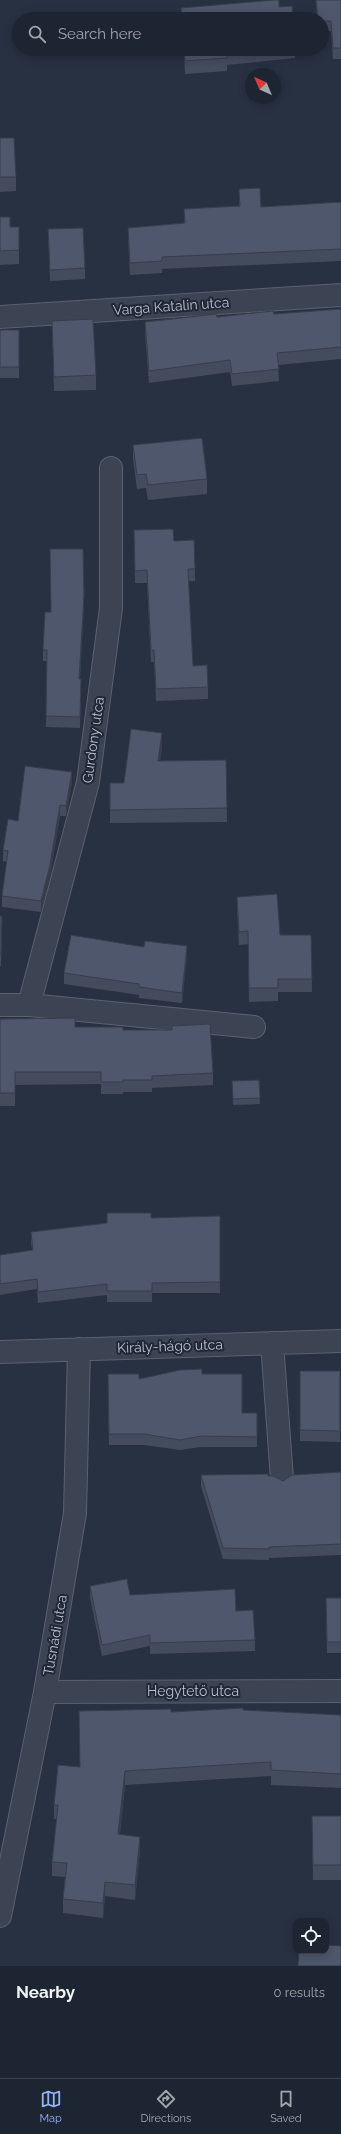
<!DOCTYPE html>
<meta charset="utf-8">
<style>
:root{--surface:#1e2532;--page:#2b313e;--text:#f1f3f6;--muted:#a1a5ac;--line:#3c424d;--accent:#94b2f5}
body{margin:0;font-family:Raleway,sans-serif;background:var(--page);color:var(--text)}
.controls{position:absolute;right:12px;bottom:12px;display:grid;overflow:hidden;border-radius:8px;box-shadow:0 2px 10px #0003}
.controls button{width:36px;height:36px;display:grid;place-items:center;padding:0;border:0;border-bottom:1px solid var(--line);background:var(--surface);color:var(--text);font:20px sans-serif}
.compass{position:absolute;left:245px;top:68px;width:36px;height:36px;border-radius:50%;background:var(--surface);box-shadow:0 2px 10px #0003;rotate:316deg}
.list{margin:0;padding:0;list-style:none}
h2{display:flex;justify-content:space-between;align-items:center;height:52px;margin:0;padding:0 16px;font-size:17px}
h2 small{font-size:13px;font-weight:400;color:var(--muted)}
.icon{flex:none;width:22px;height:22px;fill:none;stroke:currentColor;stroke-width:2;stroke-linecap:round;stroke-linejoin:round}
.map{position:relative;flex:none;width:341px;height:1966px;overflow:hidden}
.search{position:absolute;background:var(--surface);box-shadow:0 2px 10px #0003;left:12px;right:12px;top:12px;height:44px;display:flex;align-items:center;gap:10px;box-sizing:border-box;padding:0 14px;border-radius:22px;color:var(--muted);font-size:15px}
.sheet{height:112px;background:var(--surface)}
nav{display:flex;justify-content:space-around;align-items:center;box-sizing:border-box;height:56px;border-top:1px solid var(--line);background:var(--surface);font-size:11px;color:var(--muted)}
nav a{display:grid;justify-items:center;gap:2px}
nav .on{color:var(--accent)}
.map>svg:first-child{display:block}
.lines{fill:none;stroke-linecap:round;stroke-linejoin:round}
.minor-casing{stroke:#5a616f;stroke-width:24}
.minor{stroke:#3c4352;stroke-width:22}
.wall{fill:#434b5c}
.shaded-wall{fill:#373d4b}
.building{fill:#4e576b;stroke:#373d4b}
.labels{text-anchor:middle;stroke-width:4;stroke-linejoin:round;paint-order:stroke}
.street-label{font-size:14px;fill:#b9bfcc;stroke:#202837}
</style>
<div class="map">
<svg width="341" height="1966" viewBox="0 0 341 1966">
<rect width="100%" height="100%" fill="#283142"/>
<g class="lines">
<g class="minor-casing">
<path id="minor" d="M0,317L341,295
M0,1005H29L254,1027
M29,1005L88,782L111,608V468
M272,1343L282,1479
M0,1352L341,1341
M45,1692L341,1691
M0,1916L45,1692L75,1513L79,1349"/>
</g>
<use href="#minor" class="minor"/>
</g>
<path class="wall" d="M316,0H341V59H333L331,31L322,32V19H317Z
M184,49H295V58L227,65V71L185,74Z
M0,138L16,177V191L0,192Z
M239,189L261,207L341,202V261L162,269V273L130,275L128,239V228L184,223V209L239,206Z
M0,217L10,227H19V264L0,265Z
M48,229L85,268V279L50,281Z
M341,309V359L278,365L279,381L232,386L230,372L149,383L145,334V322L217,317L274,314Z
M52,321L96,375V390L54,391Z
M0,330H19V378H0Z
M133,445L207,479V494L148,500L146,488L137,489L133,459Z
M134,530L174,541L195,569V581H188L193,666L208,687V699L156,701L154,662H151L147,583H135Z
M84,606L80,679H81L80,728L46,727L47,661H43V650L51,612Z
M162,747L160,761L226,760L227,822L110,823V783H124Z
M72,782L66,816H60L50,876L41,912L2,907V896L7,862L3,861V850L18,821Z
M237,897L280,935H311L312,992H278V1001L249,1002L248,944L239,945L237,910Z
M0,916H2L1,966H0Z
M144,947L187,957L182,1003L139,998V995L64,984V973Z
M0,1019L75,1027L123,1030L213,1073V1085L152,1088V1092H123V1094H101V1084L15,1085V1106H0Z
M259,1080L260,1104L233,1105L232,1081Z
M220,1216V1293H152V1302H107V1295L38,1303L37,1289L0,1295V1255L32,1250L31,1243V1232L151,1218Z
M300,1371H340V1442L300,1441Z
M108,1374L139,1379L202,1374L242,1413H257V1447H201L180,1450L144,1445H109Z
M341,1472V1555L269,1558V1560L223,1559L201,1486V1475L268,1476L283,1481Z
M90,1586L130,1595L236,1611L255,1640V1651L150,1654V1646L102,1656L90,1597Z
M326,1598H341V1653H327Z
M243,1710L341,1715V1788L271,1785V1776L125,1785L120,1834L140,1851L135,1900L105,1896L103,1918L63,1913V1899L65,1877L52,1876V1862L57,1819H54V1805L171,1712Z
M312,1816H341V1880H313Z"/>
<path class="shaded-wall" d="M84,595V606L79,690V679Z
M162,733V747L158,775V761Z
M72,772V782L66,816V806Z
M60,805V816L50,876L41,912V901Z
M187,946V957L182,1003V993Z
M125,1771V1785L118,1848V1834Z
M140,1837V1851L135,1900V1885Z
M105,1882V1896L103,1918V1903Z"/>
<path class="building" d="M274,0H279V7L292,6L293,19H182L181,8Z
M316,0H341V48H333L331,21H322V19H318Z
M184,49H256L227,52V58L185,61Z
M0,138H14L16,177H0Z
M260,188L261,207L341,202V249L162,257V261L130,263L128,228L185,223L184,209L240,206L239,189Z
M0,217H10V227H19V250L0,251Z
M83,228L85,268L50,270L48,229Z
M341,309V347L277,353L279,369L232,374L230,360L149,371L145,322L216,314L217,317L273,311L274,314Z
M93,319L96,375L54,377L52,321Z
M0,330H19V367H0Z
M202,438L207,479L148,485L146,474L137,475L133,445Z
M173,529L174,541L194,540L195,569H188L193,666L207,665L208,687L156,689L154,650H151L147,570L135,571L134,530Z
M50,549H83L84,595L79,679H81L80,717L46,716L47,650H43L45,612H51Z
M131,729L162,733L158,761L226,760L227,808L110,810V783H124Z
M25,766L72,772L66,806L60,805L50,865L41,901L2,896L8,851L3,850L8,819L18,821Z
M277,894L280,935H311L312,979H278V988H249L248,931L239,932L237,897Z
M0,916H2L1,955H0Z
M71,935L144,947L145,941L187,946L182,993L139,987V984L64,973Z
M75,1018V1027H123V1030H172V1026L210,1024L213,1073L152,1076V1080H123V1082H101V1072H15V1093H0V1019Z
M259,1080L260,1098L233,1099L232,1081Z
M107,1213H151V1218L220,1216V1282L152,1283V1291H107V1284L38,1292L37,1279L0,1284V1255L33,1250L31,1232L107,1223Z
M202,1369V1374H242V1413H257V1437L201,1436L180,1440L144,1434H109L108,1374H139V1379L180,1370Z
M300,1371H340V1431L300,1430Z
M341,1472V1544L269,1547V1549L223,1548L201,1475L268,1474V1476H273L283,1481L292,1475Z
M127,1579L130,1595L235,1589L236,1611L253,1610L255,1640L150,1643V1635L102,1645L90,1586Z
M326,1598H341V1642H327Z
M243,1708V1710L341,1715V1774L271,1770V1762L125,1771L118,1834L140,1837L135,1885L105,1882L103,1903L63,1899L67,1863L52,1862L58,1805H54L58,1765L80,1767L79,1711L171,1709V1712Z
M312,1816H341V1865H313Z
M326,1945L341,1946V1966H298L299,1951H326Z"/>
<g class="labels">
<g class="street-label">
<text transform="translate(171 306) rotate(-4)" y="5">Varga Katalin utca</text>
<text transform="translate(93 740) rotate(-82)" y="5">Gurdony utca</text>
<text transform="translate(170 1346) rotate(-2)" y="5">Király-hágó utca</text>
<text transform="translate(55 1635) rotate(-80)" y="5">Tusnádi utca</text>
<text x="193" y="1696">Hegytető utca</text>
</g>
</g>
</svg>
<div class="controls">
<button><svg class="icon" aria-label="locate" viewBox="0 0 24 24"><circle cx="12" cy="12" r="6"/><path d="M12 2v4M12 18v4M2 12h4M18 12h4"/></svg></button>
</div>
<svg class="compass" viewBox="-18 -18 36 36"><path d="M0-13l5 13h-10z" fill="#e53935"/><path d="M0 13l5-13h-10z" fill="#a1a5ac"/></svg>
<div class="search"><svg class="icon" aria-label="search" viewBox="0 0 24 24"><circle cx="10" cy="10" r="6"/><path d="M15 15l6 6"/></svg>Search here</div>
</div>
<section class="sheet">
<h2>Nearby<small>0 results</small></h2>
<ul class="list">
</ul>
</section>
<nav>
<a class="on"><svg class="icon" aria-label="map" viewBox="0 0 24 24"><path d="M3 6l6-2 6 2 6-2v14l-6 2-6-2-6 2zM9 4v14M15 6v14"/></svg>Map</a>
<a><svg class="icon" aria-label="directions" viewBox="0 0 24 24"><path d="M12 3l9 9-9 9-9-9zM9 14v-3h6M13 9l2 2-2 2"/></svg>Directions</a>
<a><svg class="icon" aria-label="saved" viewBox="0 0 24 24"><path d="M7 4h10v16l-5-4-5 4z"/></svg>Saved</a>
</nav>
